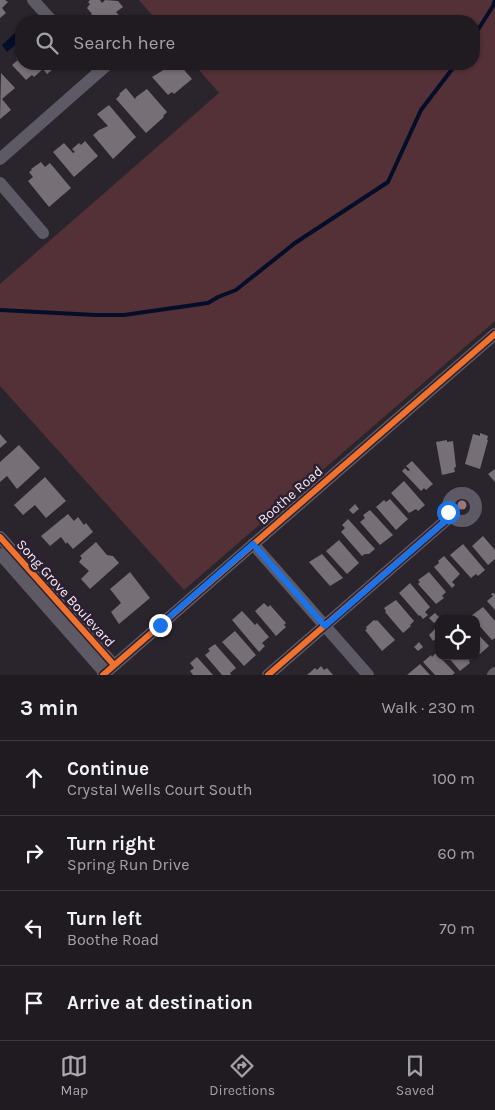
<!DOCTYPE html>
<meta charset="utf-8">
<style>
:root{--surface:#201b21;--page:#28242a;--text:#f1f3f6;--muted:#a2a1a5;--line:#3d393f;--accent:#ada6b0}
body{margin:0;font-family:Karla,sans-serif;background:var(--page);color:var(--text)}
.controls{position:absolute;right:15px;bottom:15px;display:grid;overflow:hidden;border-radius:10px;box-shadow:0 1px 4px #0004}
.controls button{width:45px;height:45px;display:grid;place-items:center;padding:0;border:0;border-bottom:1px solid var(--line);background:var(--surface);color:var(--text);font:25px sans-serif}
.stop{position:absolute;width:15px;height:15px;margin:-11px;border:4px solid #1a73e8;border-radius:50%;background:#fff}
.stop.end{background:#1a73e8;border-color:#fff;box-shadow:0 1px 5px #0008}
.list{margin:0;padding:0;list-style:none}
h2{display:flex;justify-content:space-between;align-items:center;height:65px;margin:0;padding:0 20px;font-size:21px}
h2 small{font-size:16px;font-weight:400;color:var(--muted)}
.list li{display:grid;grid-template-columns:32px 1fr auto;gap:15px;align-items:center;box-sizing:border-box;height:75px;padding:0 20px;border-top:1px solid var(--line)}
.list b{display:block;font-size:19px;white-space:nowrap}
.list p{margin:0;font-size:16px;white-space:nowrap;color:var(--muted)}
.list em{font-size:16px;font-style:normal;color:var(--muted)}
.icon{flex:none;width:28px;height:28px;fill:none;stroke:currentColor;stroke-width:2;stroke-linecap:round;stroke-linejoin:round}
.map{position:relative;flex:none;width:495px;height:675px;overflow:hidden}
.search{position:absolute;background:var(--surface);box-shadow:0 1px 4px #0004;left:15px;right:15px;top:15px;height:55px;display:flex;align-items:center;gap:12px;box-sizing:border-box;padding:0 18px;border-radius:20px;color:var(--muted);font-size:19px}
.sheet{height:365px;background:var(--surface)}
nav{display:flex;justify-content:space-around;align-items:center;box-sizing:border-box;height:70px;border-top:1px solid var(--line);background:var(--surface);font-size:14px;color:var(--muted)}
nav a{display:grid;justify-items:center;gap:2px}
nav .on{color:var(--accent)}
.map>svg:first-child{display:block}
.green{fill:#543136}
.water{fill:#050e28}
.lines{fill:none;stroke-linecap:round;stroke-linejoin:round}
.stream{stroke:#050e28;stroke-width:4}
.building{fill:#766f75}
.minor{stroke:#5d5a66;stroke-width:12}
.cycleway-casing{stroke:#2c2030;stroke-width:9}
.cycleway{stroke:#ef722f;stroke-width:6}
.tree{fill:#9b767c}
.route{stroke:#1a73e8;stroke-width:6}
.labels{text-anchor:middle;stroke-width:5;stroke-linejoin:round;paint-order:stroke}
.street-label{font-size:14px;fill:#f4ecf7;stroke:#2c2030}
</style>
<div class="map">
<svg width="495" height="675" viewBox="0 0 495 675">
<rect width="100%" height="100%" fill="#2a242c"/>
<path class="green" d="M139,0H495V321L184,590L0,386V284L219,93L194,64H474V21H157Z"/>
<path class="water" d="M15,33H19L21,36V40L7,52L2,45Z"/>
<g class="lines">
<path class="stream" d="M474,36L493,6L495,0
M0,310L95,315H124L208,303L218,297L236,290L295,243L388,182L421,110L456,64"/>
</g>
<path class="building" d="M0,0H5L8,2L2,8L6,13L0,18Z
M90,0H100L102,3L105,0L118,1L123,7L116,12L124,21H100L97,19L95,21L90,16L92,14L87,8L90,4L88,2Z
M21,53V64H57L58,65L47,74L43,69L34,77L32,75L26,80L12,65L18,60L16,58Z
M161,64H179L192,79L174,94L172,92L168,95L152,77L165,69Z
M1,73L15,88L2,99L11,110L0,119Z
M126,88L135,99L136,97L147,89L167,112L163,116L164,117L146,133L116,99L120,95L119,94Z
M109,105L136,137L113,159L93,135L99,130L108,126L97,114Z
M85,141L98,156L74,177L53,152L64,143L73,153L75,152L72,149L79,143L81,145Z
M41,162L45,167L50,163L71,188L49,207L28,181L33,177L29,172L32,170L31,169Z
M480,433L488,436L487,440H488L480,469L465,464L473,434L480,436Z
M0,434L7,442L0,448Z
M447,440V442L453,441L456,467L454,468L455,472L442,475L436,442Z
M19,445L40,468L17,489L7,476L0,482V462Z
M412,461L433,484L426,490L424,488L421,491L402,471L405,468L408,471L410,470L406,466Z
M495,469V482L488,474Z
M45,477L66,501L46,518L35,505L23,515L14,505Z
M404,481L425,505L418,511L416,509L409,513L391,493Z
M390,499L408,519L396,530L376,507L384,500L386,502Z
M355,504L359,509L353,514L349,510Z
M370,510L393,535L380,545L360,522L365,518L363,515Z
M68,514L74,521L78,517L84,525L86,523L93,532L73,549L67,542L66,544L61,537L50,546L41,536Z
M348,519L375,549L369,554H365L362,556L341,532L345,528L342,525Z
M483,536L495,550V559L488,565L472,546Z
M339,540L359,563L347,574L326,551Z
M96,542L107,555L113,556L119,563L90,589L81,579L89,571L79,562L82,558L80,556Z
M463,544L485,570L478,576L476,574L471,578L450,555Z
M322,554L343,578L330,586L309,562Z
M444,556L460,574L452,582L455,585L452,588L434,567L439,563L438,561Z
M130,572L150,598L119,624L111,612L121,603L110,589Z
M429,572L446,592L442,596L444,598L436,604L418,584L420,582L418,580Z
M410,583L430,607L425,612L428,615L423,619L420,615L419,616L399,593Z
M493,593L495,594V610L487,601L493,596L491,594Z
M396,600L414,621L410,625L411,626L403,633L385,612L386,611L384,608Z
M264,603L268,607L270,605L286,623L284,625L286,627L276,636L255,611Z
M483,607L495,621V638L492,640L476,622V619H473L471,616Z
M242,611L255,625L257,623L269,637L262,643L265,646L259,652L232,620Z
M435,613L441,619L434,623L429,618Z
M374,620L376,621L377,620L395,640L382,651L365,630L367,629L366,627Z
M436,628L439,631V636L433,641L429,635Z
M235,631L256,655L244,666L222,642Z
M476,632L489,646L480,654L476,650Z
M419,642L423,647L418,651L414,647Z
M215,644L236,668L230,673L231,675H222L205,655L210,651L208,649Z
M436,653L455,673L452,675H435L423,662L431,655L432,657Z
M447,656H467L470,663L460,671Z
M197,657L213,675H193L190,671L194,668L190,663Z
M420,664L430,675H407Z
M321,666L324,670L327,668L333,675H307L315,668L317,670Z"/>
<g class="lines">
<path class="minor" d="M33,0L52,21
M0,159L108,64
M0,183L43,233
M448 507a14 14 0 1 1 28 0a14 14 0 1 1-28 0Z
M0,537L114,665
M253,544L368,675
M0,554L105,673
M103,675L495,334
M268,675L451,516
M493,675L495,673"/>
<g class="cycleway-casing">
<path id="cycleway" d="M0,537L114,665
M103,675L495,334
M268,675L451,516"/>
</g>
<use href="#cycleway" class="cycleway"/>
</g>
<circle class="tree" cx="462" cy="505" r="4.5"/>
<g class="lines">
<path class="route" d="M160,625L253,544L325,626L451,516L448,512"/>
</g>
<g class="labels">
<g class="street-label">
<text transform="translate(290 495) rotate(-41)" y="5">Boothe Road</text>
<text transform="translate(66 593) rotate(48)" y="5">Song Grove Boulevard</text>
</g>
</g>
</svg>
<div class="controls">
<button><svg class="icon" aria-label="locate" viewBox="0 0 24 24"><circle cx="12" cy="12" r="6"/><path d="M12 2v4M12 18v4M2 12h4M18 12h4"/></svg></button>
</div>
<div class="stop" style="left:448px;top:512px"></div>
<div class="stop end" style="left:160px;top:625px"></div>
<div class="search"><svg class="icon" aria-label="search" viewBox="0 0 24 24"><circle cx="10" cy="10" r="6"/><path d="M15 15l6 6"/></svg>Search here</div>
</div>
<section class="sheet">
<h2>3 min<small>Walk · 230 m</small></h2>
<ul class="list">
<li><svg class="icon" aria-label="ahead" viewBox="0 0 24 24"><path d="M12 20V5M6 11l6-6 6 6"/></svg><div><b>Continue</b><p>Crystal Wells Court South</p></div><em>100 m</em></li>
<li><svg class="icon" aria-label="right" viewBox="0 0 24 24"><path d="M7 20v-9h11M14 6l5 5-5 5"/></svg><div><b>Turn right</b><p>Spring Run Drive</p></div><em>60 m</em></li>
<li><svg class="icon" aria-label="left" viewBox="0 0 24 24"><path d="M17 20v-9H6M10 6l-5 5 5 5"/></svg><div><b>Turn left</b><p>Boothe Road</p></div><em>70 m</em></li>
<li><svg class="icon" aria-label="arrive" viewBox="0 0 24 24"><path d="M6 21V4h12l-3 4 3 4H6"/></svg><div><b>Arrive at destination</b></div></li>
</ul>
</section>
<nav>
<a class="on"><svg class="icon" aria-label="map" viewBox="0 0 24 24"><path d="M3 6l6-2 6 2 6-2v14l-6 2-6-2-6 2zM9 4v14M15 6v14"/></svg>Map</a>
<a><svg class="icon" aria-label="directions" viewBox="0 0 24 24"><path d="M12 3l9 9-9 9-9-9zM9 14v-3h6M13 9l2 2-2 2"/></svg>Directions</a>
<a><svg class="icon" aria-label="saved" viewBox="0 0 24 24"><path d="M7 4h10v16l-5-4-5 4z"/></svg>Saved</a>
</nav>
